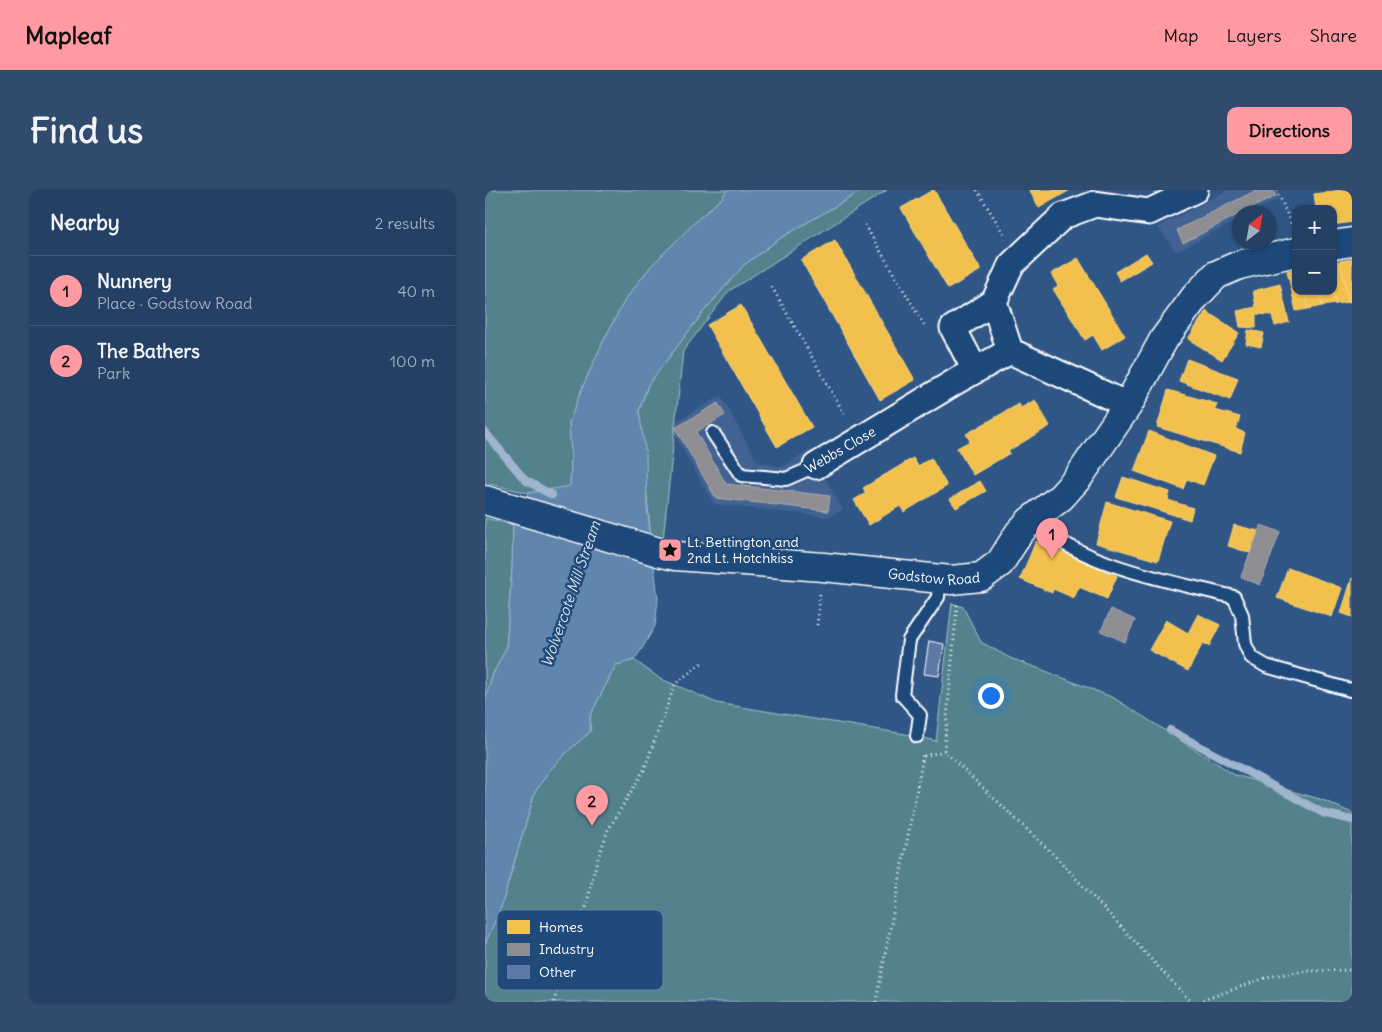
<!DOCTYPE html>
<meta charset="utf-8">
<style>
:root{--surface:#244064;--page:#304b6d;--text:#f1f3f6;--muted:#a3afbf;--line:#415978;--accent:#ff9aa2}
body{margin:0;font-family:Delius,sans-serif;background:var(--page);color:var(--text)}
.controls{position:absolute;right:15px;top:15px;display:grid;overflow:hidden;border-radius:10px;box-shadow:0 1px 4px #0004}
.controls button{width:45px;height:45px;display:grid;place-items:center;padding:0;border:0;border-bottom:1px solid var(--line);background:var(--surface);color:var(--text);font:25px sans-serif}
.compass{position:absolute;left:747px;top:15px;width:45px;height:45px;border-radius:50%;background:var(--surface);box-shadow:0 1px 4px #0004;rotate:31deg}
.you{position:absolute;left:505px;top:505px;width:18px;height:18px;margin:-12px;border:4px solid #fff;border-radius:50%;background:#1a73e8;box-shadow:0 0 0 8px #1a73e833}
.badge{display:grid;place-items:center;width:32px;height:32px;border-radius:50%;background:var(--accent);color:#111;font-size:16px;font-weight:700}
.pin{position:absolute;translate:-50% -41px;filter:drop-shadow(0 1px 2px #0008)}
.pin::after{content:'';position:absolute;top:26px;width:18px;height:15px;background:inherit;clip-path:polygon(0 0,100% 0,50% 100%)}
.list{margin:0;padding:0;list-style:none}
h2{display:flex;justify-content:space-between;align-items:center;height:65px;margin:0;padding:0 20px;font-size:21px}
h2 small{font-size:16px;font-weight:400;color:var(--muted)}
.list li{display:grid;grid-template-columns:32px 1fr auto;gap:15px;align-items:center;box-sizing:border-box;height:70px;padding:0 20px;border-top:1px solid var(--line)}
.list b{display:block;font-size:19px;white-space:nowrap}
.list p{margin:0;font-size:16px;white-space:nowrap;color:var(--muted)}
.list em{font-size:16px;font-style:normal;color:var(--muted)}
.map{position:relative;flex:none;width:867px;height:812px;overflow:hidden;border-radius:10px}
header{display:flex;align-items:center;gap:30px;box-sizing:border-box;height:70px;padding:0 25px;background:var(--accent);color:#111}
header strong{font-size:24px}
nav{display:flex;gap:28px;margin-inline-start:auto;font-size:18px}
.intro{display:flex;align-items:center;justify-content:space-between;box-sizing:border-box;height:120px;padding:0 30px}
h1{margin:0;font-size:35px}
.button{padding:12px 22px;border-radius:10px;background:var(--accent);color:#111;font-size:18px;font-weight:700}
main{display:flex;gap:30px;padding:0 30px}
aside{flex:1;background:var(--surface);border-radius:10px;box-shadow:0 1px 4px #0004}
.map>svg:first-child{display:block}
.built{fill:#426392}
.green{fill:#52828d;stroke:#a8c0c6}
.water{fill:#6186ae;stroke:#a0b6ce}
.homes{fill:#f2c14e;stroke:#f6d483}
.industry{fill:#8d8d92;stroke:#afafb3}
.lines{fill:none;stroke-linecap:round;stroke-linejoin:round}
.stream{stroke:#a0b6ce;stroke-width:8}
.building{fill:#5e78a7;stroke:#fff}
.service-casing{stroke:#fff;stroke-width:16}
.minor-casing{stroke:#fff;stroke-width:29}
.tertiary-casing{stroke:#fff;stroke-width:31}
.path{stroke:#fff;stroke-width:3;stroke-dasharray:1 4;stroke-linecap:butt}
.service{stroke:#1f4a7a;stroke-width:12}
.minor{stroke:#1f4a7a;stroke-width:25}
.tertiary{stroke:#1f4a7a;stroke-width:28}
.labels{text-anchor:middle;stroke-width:5;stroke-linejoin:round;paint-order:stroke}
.street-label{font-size:14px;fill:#fff;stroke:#1f4a7a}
.poi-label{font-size:14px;fill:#fff;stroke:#1f4a7a;text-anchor:start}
.water-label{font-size:15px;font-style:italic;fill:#d8e1eb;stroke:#1f4a7a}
.key{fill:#1f4a7a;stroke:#6280a2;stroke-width:1}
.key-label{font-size:14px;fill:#fff}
</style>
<header>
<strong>Mapleaf</strong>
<nav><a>Map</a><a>Layers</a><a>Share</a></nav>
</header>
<div class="intro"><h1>Find us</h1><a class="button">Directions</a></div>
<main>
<aside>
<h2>Nearby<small>2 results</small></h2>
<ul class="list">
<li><span class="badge">1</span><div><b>Nunnery</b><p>Place · Godstow Road</p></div><em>40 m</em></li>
<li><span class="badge">2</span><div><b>The Bathers</b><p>Park</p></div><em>100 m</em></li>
</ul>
</aside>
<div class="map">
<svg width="867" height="812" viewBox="0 0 867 812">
<rect width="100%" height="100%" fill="#305686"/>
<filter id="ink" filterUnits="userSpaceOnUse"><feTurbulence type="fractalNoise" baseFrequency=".02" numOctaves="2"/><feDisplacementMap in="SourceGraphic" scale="10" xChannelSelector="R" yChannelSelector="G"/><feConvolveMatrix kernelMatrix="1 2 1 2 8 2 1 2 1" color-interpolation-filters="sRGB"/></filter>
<g filter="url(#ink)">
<path class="built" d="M743,0H792L795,8L767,22H754V29L691,62L673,37Z
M236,206L272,271L297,277L324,261L358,319L344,327L229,314L184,235Z"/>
<path class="green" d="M0,0H242L237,8L210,32L166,76L140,110L119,150L98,196L84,232L86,264L85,297L43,303L0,293Z
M378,0H402L244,101L198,161L178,350L166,349L154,221L163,195L219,121L259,75L294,49Z
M0,328L28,335L27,378L21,459L8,484L0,510Z
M467,413L478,417L496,452L525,468L558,480L629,508L750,585L838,610L867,623V812H0V754L16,717L50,602L64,581L85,559L105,542V526L131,475L149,470L174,488L232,513L432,546L451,551Z"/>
<path class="water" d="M242,0H378L294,49L259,75L219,121L163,195L154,221L161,266L162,316L173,409L170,436L158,457L149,470L131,475L105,526V542L85,559L64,581L50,602L16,717L0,754V510L8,484L21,458L27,378L28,335L43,303L85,296L86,264L84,232L98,196L119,150L140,110L166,76L210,32L237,8Z"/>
<path class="homes" d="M448,0H449L496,80L463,99L416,18Z
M544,0H585L554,18Z
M856,0H867V32L848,35V19H831L829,4Z
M350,50L430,190L395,210L316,70Z
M661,63L667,72L635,91L630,82Z
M593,68L640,146L617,160L608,145L600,150L568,99L573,96L566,84Z
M867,69V111L864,112L855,71Z
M855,71L864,112L851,114L848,101V72Z
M811,79V101H820L823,119L811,121L802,81Z
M795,94L804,132L790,136L787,125L771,124V138L755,137L752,121L771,117L768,101Z
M820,101H834L837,116L823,119Z
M834,101H848L851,114L837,116Z
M256,115L327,237L292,257L222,135Z
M721,121L754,143L737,170L703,149Z
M763,140L779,143L776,157L761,154Z
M702,169L753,188L745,210L694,191Z
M683,200L732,214L730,220L755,227L751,239L760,243L755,262L672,237Z
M550,210L565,236L523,261L525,263L488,285L472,258L485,251L481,244L534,214L536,218Z
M664,241L729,266L718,295L702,289L698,299L649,281Z
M428,268L433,276L446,268L462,296L419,322L415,316L384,335L369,310L381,303L378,298Z
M638,287L685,302L683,310L708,318L705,330L631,307Z
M495,291L501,301L471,318L465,309Z
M622,312L685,331L673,371L611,353Z
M749,335L774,341L765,363L743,356Z
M551,351L632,386L622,409L594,397L589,408L568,399L567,403L535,389Z
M803,378L857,398L847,427L792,408Z
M867,388V427L856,423Z
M713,424L735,435L724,456L718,453L703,481L664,460L681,430L703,443Z"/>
<path class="industry" d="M772,0H787L791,6L758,22H754V24L698,53L692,40Z
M233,213L240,225L211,242L241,294L345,306L343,321L231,308L190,238Z
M776,335L795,342L775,395L756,387Z
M626,419L650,430L640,452L616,441Z"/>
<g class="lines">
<path class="stream" d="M0,242L40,290L67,305
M685,540L838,623L867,630"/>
</g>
<path class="building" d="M444,451L459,454L454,486L439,484Z"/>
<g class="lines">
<g class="service-casing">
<path id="service" d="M228,243L256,285L301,289L331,276
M545,331C603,377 679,390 749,407L757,425L760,454L766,467L781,476L865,500L867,499
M432,546L435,525L417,505L424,450L453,407L454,390"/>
</g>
<g class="minor-casing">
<path id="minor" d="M490,180L468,138L509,112
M643,215L525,161L509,112L526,75L578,26L610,14L664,22L710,0
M331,276L473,190L525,161"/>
</g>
<g class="tertiary-casing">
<g id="tertiary">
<path d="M848,55L867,52"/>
<path id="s1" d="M0,310L177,363L191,366L338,377L466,390L496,387L515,373L534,343L545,331L576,307L593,288L643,215L679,149L710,107L731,85L754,75L811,62"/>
</g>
</g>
<path class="path" d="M492,0L520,46
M792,0L807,36
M380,35L441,138
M287,97L361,227
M472,415L459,561L570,666L706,812
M332,435L335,403
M439,566L459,561
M69,812L84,754L101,717L111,674L123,640L159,580L190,494L218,472
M391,812L438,567L437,564
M713,812L786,786L821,781L867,780"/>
<use href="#service" class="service"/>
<use href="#minor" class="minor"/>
<use href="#tertiary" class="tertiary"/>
</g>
</g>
<defs>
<g id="sight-square" transform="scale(1.25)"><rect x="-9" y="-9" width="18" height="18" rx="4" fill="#ff9aa2" stroke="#1f4a7a"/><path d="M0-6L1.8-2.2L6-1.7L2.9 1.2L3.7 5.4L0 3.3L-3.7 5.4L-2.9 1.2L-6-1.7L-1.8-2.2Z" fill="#111"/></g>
</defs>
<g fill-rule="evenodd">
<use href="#sight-square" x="185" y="360"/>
</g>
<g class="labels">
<g class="street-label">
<text transform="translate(355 260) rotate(-30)" y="5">Webbs Close</text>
<text dy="5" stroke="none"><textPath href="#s1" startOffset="458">Godstow Road</textPath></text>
</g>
<g class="poi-label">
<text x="202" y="357">Lt. Bettington and<tspan x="202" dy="16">2nd Lt. Hotchkiss</tspan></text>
</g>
<g class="water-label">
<text transform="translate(86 404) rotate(-71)" y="5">Wolvercote Mill Stream</text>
</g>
</g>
<rect x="12" y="720" width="166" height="80" rx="8" class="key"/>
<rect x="22" y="730" width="23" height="14" fill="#f2c14e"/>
<rect x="22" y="753" width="23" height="13" fill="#8d8d92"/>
<rect x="22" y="775" width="23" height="14" fill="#5e78a7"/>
<g class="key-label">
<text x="54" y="742">Homes</text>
<text x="54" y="764">Industry</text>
<text x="54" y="787">Other</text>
</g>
</svg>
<div class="controls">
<button>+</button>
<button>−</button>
</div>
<svg class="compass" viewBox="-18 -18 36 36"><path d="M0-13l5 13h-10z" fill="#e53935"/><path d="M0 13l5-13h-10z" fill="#a3afbf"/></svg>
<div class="you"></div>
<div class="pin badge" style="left:567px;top:369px">1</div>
<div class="pin badge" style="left:107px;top:636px">2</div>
</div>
</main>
